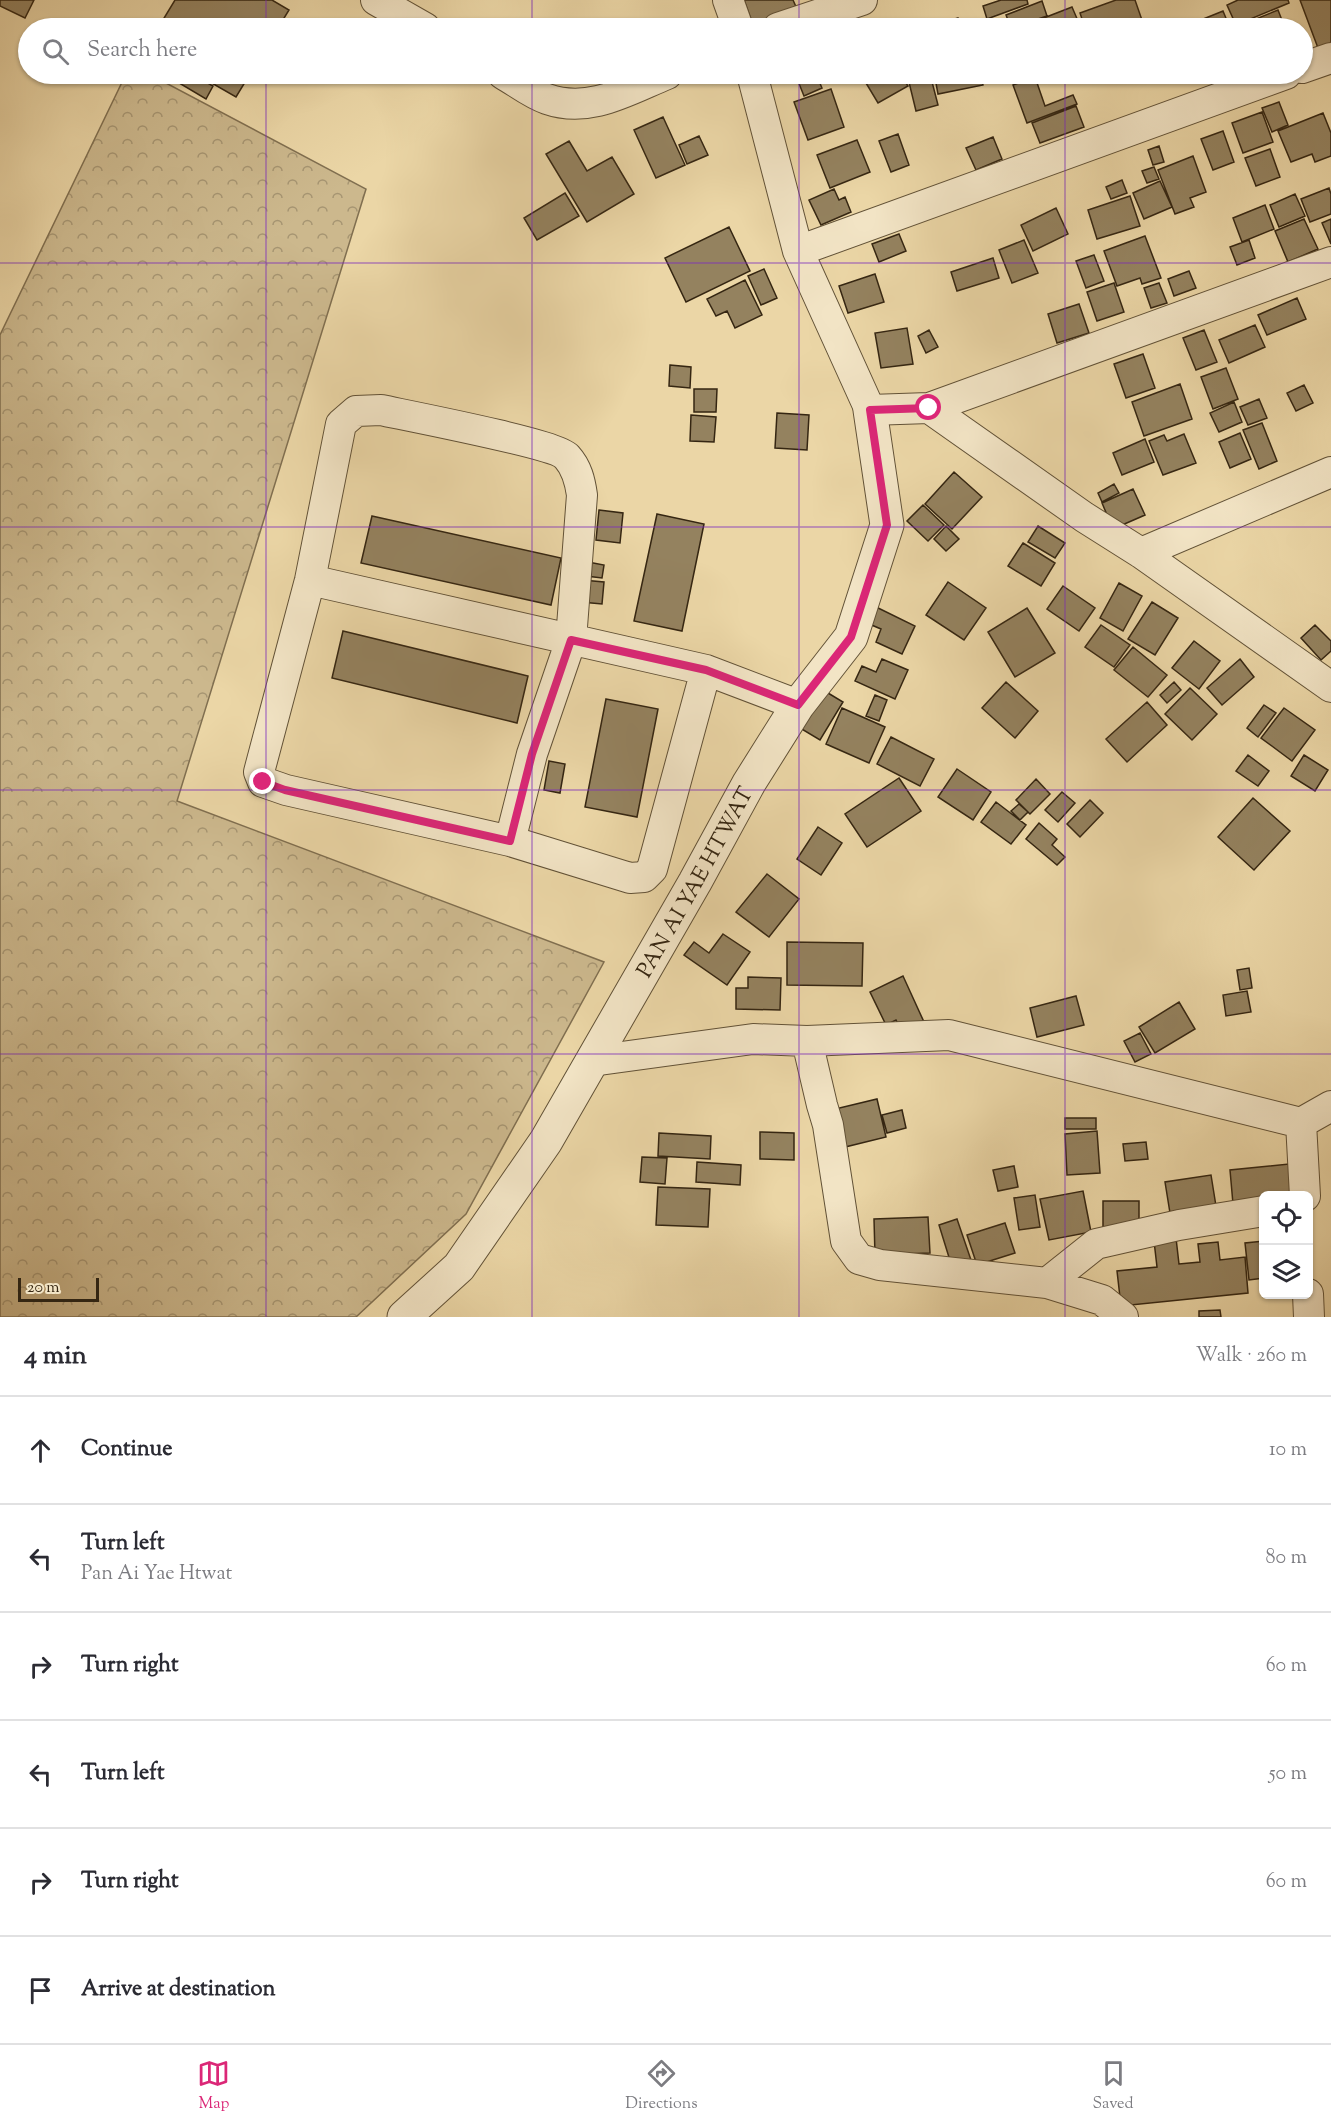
<!DOCTYPE html>
<meta charset="utf-8">
<style>
:root{--surface:#fff;--page:#f7f7f7;--text:#2b2b33;--muted:#7c7c81;--line:#e1e1e2;--accent:#db2777}
body{margin:0;font-family:"Sorts Mill Goudy",serif;background:var(--page);color:var(--text)}
.controls{position:absolute;right:18px;bottom:18px;display:grid;overflow:hidden;border-radius:9px;box-shadow:0 2px 4px #0004}
.controls button{width:54px;height:54px;display:grid;place-items:center;padding:0;border:0;border-bottom:2px solid var(--line);background:var(--surface);color:var(--text);font:30px sans-serif}
.scale{position:absolute;left:18px;bottom:15px;width:81px;box-sizing:border-box;padding-left:6px;border:3px solid #352612;border-top:0;font-size:16px;line-height:21px;white-space:nowrap;color:#352612;-webkit-text-stroke:4px #f2e4c5;paint-order:stroke}
.stop{position:absolute;width:18px;height:18px;margin:-14px;border:4px solid #db2777;border-radius:50%;background:#fff}
.stop.end{background:#db2777;border-color:#fff;box-shadow:0 2px 6px #0008}
.list{margin:0;padding:0;list-style:none}
h2{display:flex;justify-content:space-between;align-items:center;height:78px;margin:0;padding:0 24px;font-size:26px}
h2 small{font-size:20px;font-weight:400;color:var(--muted)}
.list li{display:grid;grid-template-columns:39px 1fr auto;gap:18px;align-items:center;box-sizing:border-box;height:108px;padding:0 24px;border-top:2px solid var(--line)}
.list b{display:block;font-size:22px;white-space:nowrap}
.list p{margin:0;font-size:20px;white-space:nowrap;color:var(--muted)}
.list em{font-size:20px;font-style:normal;color:var(--muted)}
.icon{flex:none;width:33px;height:33px;fill:none;stroke:currentColor;stroke-width:2;stroke-linecap:round;stroke-linejoin:round}
.map{position:relative;flex:none;width:1331px;height:1317px;overflow:hidden}
.search{position:absolute;background:var(--surface);box-shadow:0 2px 4px #0004;left:18px;right:18px;top:18px;height:66px;display:flex;align-items:center;gap:15px;box-sizing:border-box;padding:0 21px;border-radius:33px;color:var(--muted);font-size:22px}
.sheet{height:726px;background:var(--surface)}
nav{display:flex;justify-content:space-around;align-items:center;box-sizing:border-box;height:84px;border-top:2px solid var(--line);background:var(--surface);font-size:16px;color:var(--muted)}
nav a{display:grid;justify-items:center;gap:3px}
nav .on{color:var(--accent)}
.map>svg:first-child{display:block}
.forest{fill:url(#forest-crowns);stroke:#806f50;stroke-width:1.5}
.building{fill:#94825f;stroke:#352612;stroke-width:1.5}
.lines{fill:none;stroke-linecap:round;stroke-linejoin:round}
.minor-casing{stroke:#625237;stroke-width:32}
.tertiary-casing{stroke:#625237;stroke-width:35}
.minor{stroke:#f2e4c5;stroke-width:30}
.tertiary{stroke:#f2e4c5;stroke-width:33}
.route{stroke:#db2777;stroke-width:8}
.grid{fill:none;stroke:#7b2cbf;stroke-width:1.5;stroke-opacity:0.55}
.labels{text-anchor:middle;stroke-width:5;stroke-linejoin:round;paint-order:stroke}
.street-label{font-size:22px;fill:#352612;stroke:#f2e4c5}
</style>
<div class="map">
<svg width="1331" height="1317" viewBox="0 0 1331 1317">
<defs>
<pattern id="forest-crowns" width="20" height="18" patternUnits="userSpaceOnUse" patternTransform="scale(1.5)"><rect width="20" height="18" fill="#ccb88d"/><path d="M2 6a3 3 0 1 1 6 0M12 15a3 3 0 1 1 6 0" fill="none" stroke="#a69572"/></pattern>
</defs>
<rect width="100%" height="100%" fill="#ebd6a6"/>
<filter id="stains"><feTurbulence type="fractalNoise" baseFrequency=".00333" numOctaves="4"/><feColorMatrix values="0 0 0 0 .2 0 0 0 0 .09 0 0 0 0 .02 0 0 0 .5 -.17"/></filter>
<radialGradient id="worn" r=".72"><stop offset=".6" stop-color="#630" stop-opacity="0"/><stop offset="1" stop-color="#630" stop-opacity=".3"/></radialGradient>
<path class="forest" d="M126,74H149L366,189L177,801L604,962L466,1214L356,1317H0V335Z"/>
<path class="building" d="M0,0H34L25,18L0,6Z
M175,0H272L289,10L278,28H158Z
M744,0H793L797,9L753,25Z
M1001,0H1027L1028,4L987,19L983,6Z
M1116,0H1135L1143,23L1127,28H1085L1080,13Z
M1238,0H1288L1289,3L1236,25L1227,5Z
M1300,0H1331V43L1318,48Z
M1042,1L1047,16L1011,28L1006,15Z
M1072,7L1081,28H1034L1031,23Z
M1278,10L1285,28H1234Z
M1223,11L1230,28H1193L1191,24Z
M958,18L962,28H926Z
M164,74H192L213,86L206,99Z
M196,74H250L236,97Z
M607,74H637L611,83Z
M803,74H816L822,88L804,96L796,76Z
M872,74H900L908,86L878,103L863,78Z
M907,74H930L938,105L916,111Z
M959,74H980L983,85L938,94L935,78Z
M1208,74H1233L1211,82Z
M1035,77L1045,106L1073,95L1077,104L1027,123L1013,85Z
M831,89L844,127L808,140L794,102Z
M1279,102L1288,125L1272,132L1262,108Z
M1076,106L1084,127L1040,143L1032,123Z
M1262,112L1273,142L1243,153L1232,123Z
M1323,113L1331,133V156L1315,162L1312,154L1291,162L1278,131Z
M663,117L685,165L656,178L634,130Z
M1223,131L1234,162L1213,170L1201,139Z
M898,134L909,165L891,172L879,141Z
M699,136L708,155L687,164L679,145Z
M993,137L1002,159L976,170L966,148Z
M857,140L870,172L830,188L817,155Z
M569,141L587,171L612,157L634,194L587,222L546,154Z
M1159,146L1164,162L1153,165L1148,150Z
M1270,149L1280,177L1256,186L1245,158Z
M1193,156L1206,192L1190,198L1194,207L1175,214L1158,170Z
M1154,167L1159,179L1147,183L1142,171Z
M1122,180L1127,193L1111,199L1106,187Z
M1160,181L1172,207L1144,219L1133,193Z
M1329,188L1331,194V214L1310,222L1301,199Z
M834,189L839,200L845,197L851,212L821,225L809,200Z
M565,193L579,216L537,240L524,218Z
M1295,194L1305,216L1279,227L1270,205Z
M1130,196L1140,226L1097,239L1088,210Z
M1265,205L1274,229L1242,242L1233,218Z
M1056,208L1068,234L1033,251L1021,225Z
M1304,219L1318,249L1288,262L1275,231Z
M1331,219V244L1322,223Z
M729,227L750,271L686,302L665,258Z
M899,234L906,251L879,262L872,244Z
M1145,236L1161,278L1142,284L1140,278L1117,286L1104,251Z
M1024,240L1038,273L1012,283L999,250Z
M1249,240L1255,258L1237,265L1230,247Z
M1094,255L1104,281L1086,288L1076,261Z
M993,258L999,278L957,291L951,272Z
M764,269L777,298L761,305L748,276Z
M1189,271L1196,288L1174,296L1168,279Z
M875,274L884,302L848,313L839,286Z
M745,280L762,315L735,328L727,311L716,316L707,299Z
M1114,283L1124,312L1097,321L1087,292Z
M1159,283L1167,303L1151,308L1144,288Z
M1297,298L1306,319L1267,335L1258,315Z
M1079,304L1089,333L1057,343L1048,314Z
M1255,325L1265,347L1229,363L1219,340Z
M907,328L913,364L881,368L875,333Z
M929,330L938,347L926,353L918,336Z
M1204,330L1217,362L1196,370L1183,338Z
M1143,354L1155,388L1126,398L1114,364Z
M670,365L691,367L690,388L669,386Z
M1226,368L1238,399L1213,409L1201,377Z
M1180,384L1192,419L1144,436L1132,402Z
M1304,385L1313,403L1296,411L1287,393Z
M694,389H717L716,412H694Z
M1259,399L1267,418L1248,425L1240,407Z
M1234,402L1242,422L1219,432L1210,413Z
M777,413L809,415L807,450L775,448Z
M691,415L716,417L714,442L690,441Z
M1262,423L1277,461L1259,469L1243,430Z
M1240,433L1251,459L1230,468L1219,442Z
M1184,434L1196,463L1163,475L1149,441L1164,435L1167,441Z
M1145,439L1154,462L1122,475L1113,453Z
M954,472L982,497L952,529L925,504Z
M1114,484L1119,493L1102,502L1098,493Z
M1133,489L1145,515L1113,529L1102,503Z
M923,505L944,525L928,541L907,521Z
M599,510L623,513L620,543L596,540Z
M657,514L704,524L682,631L634,621Z
M372,516L561,558L551,605L361,563Z
M946,526L959,539L946,551L934,539Z
M1038,526L1065,543L1055,558L1028,542Z
M1023,543L1055,563L1041,586L1008,566Z
M588,562L604,565L602,578L586,576Z
M582,580L604,582L602,604L581,602Z
M948,582L986,608L964,640L926,615Z
M1119,583L1142,596L1123,631L1100,618Z
M1063,586L1095,608L1079,631L1047,609Z
M1152,602L1178,618L1155,655L1128,639Z
M870,604L915,626L902,654L876,642L881,629L862,621Z
M1027,608L1055,653L1015,677L988,632Z
M1101,625L1130,645L1114,667L1085,647Z
M1315,625L1331,641V651L1321,660L1301,638Z
M343,631L528,676L517,723L332,678Z
M1194,641L1220,661L1199,689L1172,668Z
M1133,647L1167,675L1148,697L1114,670Z
M882,659L908,670L895,699L855,681L862,666L876,672Z
M1240,659L1254,677L1222,705L1207,688Z
M1006,682L1038,711L1015,738L982,708Z
M1174,682L1181,690L1167,703L1160,695Z
M1190,688L1217,714L1192,740L1165,714Z
M823,690L843,702L820,740L800,728Z
M875,695L887,700L879,721L866,716Z
M606,699L658,709L637,817L585,807Z
M1147,702L1167,725L1127,762L1106,739Z
M1264,705L1276,713L1258,737L1247,728Z
M842,708L885,727L869,763L826,744Z
M1284,708L1315,730L1292,761L1261,738Z
M891,737L934,759L920,786L877,764Z
M1248,755L1269,771L1258,786L1236,771Z
M1304,755L1328,770L1315,791L1291,776Z
M549,761L565,764L560,793L544,790Z
M957,769L991,792L973,820L938,797Z
M899,778L921,811L867,847L845,814Z
M1036,779L1050,794L1030,814L1016,800Z
M1062,792L1075,803L1058,822L1045,810Z
M1253,798L1290,831L1254,870L1218,837Z
M1090,800L1103,813L1080,837L1067,824Z
M996,802L1026,825L1011,844L981,822Z
M1019,804L1028,812L1020,820L1011,811Z
M1039,823L1057,839L1052,845L1065,857L1057,865L1026,839Z
M818,827L842,843L821,875L797,859Z
M767,874L799,899L769,937L736,912Z
M723,934L750,952L727,985L684,955L694,942L709,953Z
M787,942L863,943L862,986L787,985Z
M1249,968L1252,988L1240,990L1237,970Z
M903,976L924,1022L902,1032L896,1020L886,1025L870,992Z
M748,977L781,978L780,1010L736,1009V988H748Z
M1247,991L1251,1012L1226,1016L1223,995Z
M1076,996L1084,1025L1037,1037L1030,1008Z
M1179,1002L1195,1029L1155,1053L1139,1027Z
M1140,1033L1151,1054L1135,1062L1124,1041Z
M877,1099L886,1137L841,1148L831,1110Z
M902,1110L906,1128L887,1133L882,1115Z
M1065,1118H1096V1129H1065Z
M1097,1131L1100,1173L1067,1175L1065,1134Z
M760,1132L794,1133V1160L760,1159Z
M659,1133L711,1136L710,1159L658,1156Z
M1146,1142L1148,1159L1125,1161L1123,1144Z
M642,1157L667,1158L665,1184L640,1182Z
M697,1162L741,1165L740,1185L696,1182Z
M1289,1164L1292,1196H1264V1201L1233,1204L1230,1170Z
M1014,1166L1018,1187L998,1191L993,1170Z
M1211,1175L1216,1206L1170,1213L1165,1182Z
M658,1187L710,1189L708,1227L656,1225Z
M1083,1191L1091,1232L1049,1240L1040,1199Z
M1035,1195L1040,1227L1019,1230L1014,1198Z
M1103,1201H1139V1230H1103Z
M928,1217L930,1253L875,1255L874,1219Z
M957,1219L971,1260L952,1267L939,1225Z
M1005,1223L1015,1253L977,1265L967,1235Z
M1176,1238L1179,1264L1200,1262L1198,1244L1218,1242L1220,1260L1245,1257L1248,1293L1121,1306L1117,1271L1157,1267L1154,1241Z
M1264,1241V1278L1249,1280L1245,1243Z
M1220,1310L1221,1317H1199V1311Z"/>
<g class="lines">
<g class="minor-casing">
<path id="minor" d="M376,0L425,28
M728,0L738,28
M778,28L862,0
M1302,68L1331,58
M503,74C517,82 532,94 547,99C590,114 628,90 667,74
M752,74L798,251L870,410L929,408L1084,517L1141,553L1331,687
M798,251L1286,74
M929,408L1331,262
M1141,553L1331,472
M310,580L706,670L798,705
M510,841L532,754L571,640L582,495C580,481 577,468 567,457C555,444 409,416 381,410L356,411L341,424L310,580L259,772L263,782L286,790L510,841L630,878L644,877L652,869L706,670
M807,1041L822,1105L828,1125L846,1241L859,1259L880,1265L1047,1283L1102,1300L1123,1317
M592,1061L753,1039L807,1041L949,1035L1301,1123
M1305,1196L1301,1123L1331,1106
M1047,1283L1096,1244L1179,1225L1264,1211
M1308,1294L1309,1317"/>
</g>
<g class="tertiary-casing">
<g id="tertiary">
<path id="s1" d="M404,1317L459,1267L546,1141L695,882L749,783L798,705L851,637L887,525L870,410"/>
</g>
</g>
<use href="#minor" class="minor"/>
<use href="#tertiary" class="tertiary"/>
</g>
<g class="lines">
<path class="route" d="M263,782L285,790L510,841L532,754L571,640L706,670L798,705L851,637L887,525L870,410L929,408"/>
</g>
<path class="grid" d="M266,0V28M532,0V28M799,0V28M1065,0V28M266,74V1317M532,74V1317M799,74V1317M1065,74V1317M0,263H1331M0,527H1331M0,790H1331M0,1054H1331"/>
<g class="labels">
<g class="street-label">
<text dy="8" stroke="none"><textPath href="#s1" startOffset="526">PAN AI YAE HTWAT</textPath></text>
</g>
</g>
<rect width="100%" height="100%" filter="url(#stains)"/>
<rect width="100%" height="100%" fill="url(#worn)"/>
</svg>
<div class="controls">
<button><svg class="icon" aria-label="locate" viewBox="0 0 24 24"><circle cx="12" cy="12" r="6"/><path d="M12 2v4M12 18v4M2 12h4M18 12h4"/></svg></button>
<button><svg class="icon" aria-label="layers" viewBox="0 0 24 24"><path d="M12 4l9 5-9 5-9-5zM3 14l9 5 9-5"/></svg></button>
</div>
<div class="scale">20 m</div>
<div class="stop" style="left:929px;top:408px"></div>
<div class="stop end" style="left:263px;top:782px"></div>
<div class="search"><svg class="icon" aria-label="search" viewBox="0 0 24 24"><circle cx="10" cy="10" r="6"/><path d="M15 15l6 6"/></svg>Search here</div>
</div>
<section class="sheet">
<h2>4 min<small>Walk · 260 m</small></h2>
<ul class="list">
<li><svg class="icon" aria-label="ahead" viewBox="0 0 24 24"><path d="M12 20V5M6 11l6-6 6 6"/></svg><div><b>Continue</b></div><em>10 m</em></li>
<li><svg class="icon" aria-label="left" viewBox="0 0 24 24"><path d="M17 20v-9H6M10 6l-5 5 5 5"/></svg><div><b>Turn left</b><p>Pan Ai Yae Htwat</p></div><em>80 m</em></li>
<li><svg class="icon" aria-label="right" viewBox="0 0 24 24"><path d="M7 20v-9h11M14 6l5 5-5 5"/></svg><div><b>Turn right</b></div><em>60 m</em></li>
<li><svg class="icon" aria-label="left" viewBox="0 0 24 24"><path d="M17 20v-9H6M10 6l-5 5 5 5"/></svg><div><b>Turn left</b></div><em>50 m</em></li>
<li><svg class="icon" aria-label="right" viewBox="0 0 24 24"><path d="M7 20v-9h11M14 6l5 5-5 5"/></svg><div><b>Turn right</b></div><em>60 m</em></li>
<li><svg class="icon" aria-label="arrive" viewBox="0 0 24 24"><path d="M6 21V4h12l-3 4 3 4H6"/></svg><div><b>Arrive at destination</b></div></li>
</ul>
</section>
<nav>
<a class="on"><svg class="icon" aria-label="map" viewBox="0 0 24 24"><path d="M3 6l6-2 6 2 6-2v14l-6 2-6-2-6 2zM9 4v14M15 6v14"/></svg>Map</a>
<a><svg class="icon" aria-label="directions" viewBox="0 0 24 24"><path d="M12 3l9 9-9 9-9-9zM9 14v-3h6M13 9l2 2-2 2"/></svg>Directions</a>
<a><svg class="icon" aria-label="saved" viewBox="0 0 24 24"><path d="M7 4h10v16l-5-4-5 4z"/></svg>Saved</a>
</nav>
